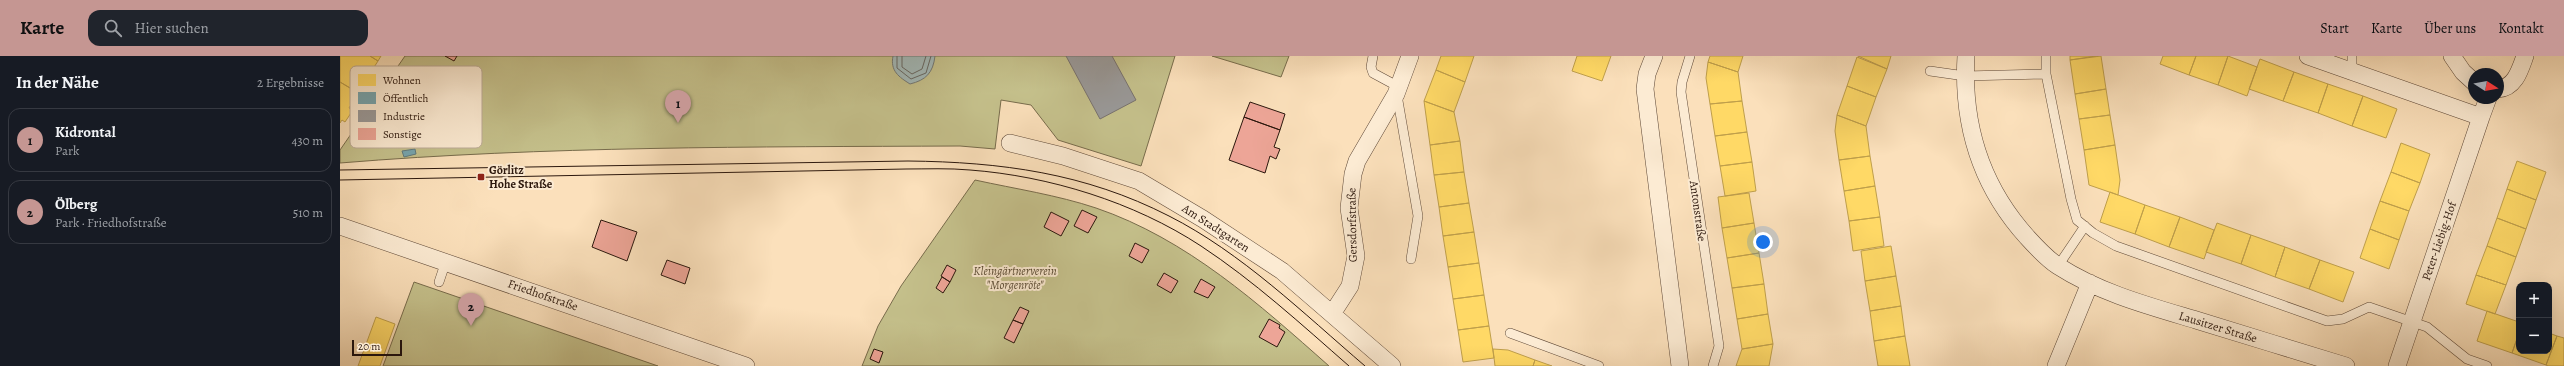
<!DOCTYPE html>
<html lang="de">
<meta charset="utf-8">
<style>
:root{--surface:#171b24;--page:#20242c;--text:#f1f3f6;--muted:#9ea1a6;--line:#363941;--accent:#c59692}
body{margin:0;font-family:Alegreya,serif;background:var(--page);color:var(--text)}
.controls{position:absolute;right:12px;bottom:12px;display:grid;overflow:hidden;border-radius:8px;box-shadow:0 4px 16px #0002}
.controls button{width:36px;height:36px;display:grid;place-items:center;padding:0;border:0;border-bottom:1px solid var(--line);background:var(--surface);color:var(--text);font:20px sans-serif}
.compass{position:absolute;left:2128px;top:12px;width:36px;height:36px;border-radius:50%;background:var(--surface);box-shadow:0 4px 16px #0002;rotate:101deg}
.scale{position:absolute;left:12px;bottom:10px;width:50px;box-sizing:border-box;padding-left:4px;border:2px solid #2b170d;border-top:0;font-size:11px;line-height:14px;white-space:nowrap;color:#2b170d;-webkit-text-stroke:3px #fcebd3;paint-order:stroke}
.you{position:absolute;left:1423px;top:186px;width:14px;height:14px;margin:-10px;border:3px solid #fff;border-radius:50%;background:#1a73e8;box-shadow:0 0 0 6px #1a73e833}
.badge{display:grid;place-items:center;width:26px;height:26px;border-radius:50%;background:var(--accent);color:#111;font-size:13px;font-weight:700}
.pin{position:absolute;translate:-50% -33px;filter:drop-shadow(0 1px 2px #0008)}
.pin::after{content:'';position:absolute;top:21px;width:14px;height:12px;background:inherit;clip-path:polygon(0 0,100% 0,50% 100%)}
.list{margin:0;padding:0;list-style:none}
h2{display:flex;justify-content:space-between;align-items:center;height:52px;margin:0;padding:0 16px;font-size:17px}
h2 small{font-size:13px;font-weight:400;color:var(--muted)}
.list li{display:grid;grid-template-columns:26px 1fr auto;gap:12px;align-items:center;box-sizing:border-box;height:64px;margin:0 8px 8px;padding:0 8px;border:1px solid var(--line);border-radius:12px}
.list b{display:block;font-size:15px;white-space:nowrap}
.list p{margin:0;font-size:13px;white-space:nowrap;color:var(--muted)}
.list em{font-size:13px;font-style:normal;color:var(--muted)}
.icon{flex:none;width:22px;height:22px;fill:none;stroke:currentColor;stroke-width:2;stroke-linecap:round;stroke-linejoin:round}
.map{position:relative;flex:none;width:2224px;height:310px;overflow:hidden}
header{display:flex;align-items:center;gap:24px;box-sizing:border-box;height:56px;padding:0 20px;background:var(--accent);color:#111}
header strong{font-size:19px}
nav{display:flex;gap:22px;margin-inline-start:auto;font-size:14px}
.search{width:280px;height:36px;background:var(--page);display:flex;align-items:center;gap:10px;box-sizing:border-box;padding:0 14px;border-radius:12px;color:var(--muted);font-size:15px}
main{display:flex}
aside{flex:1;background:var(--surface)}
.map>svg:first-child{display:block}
.green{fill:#c5c18c;stroke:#786c4c}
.water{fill:#a3baba;stroke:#737975}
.homes{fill:#ffd966;stroke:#bf9f4b}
.public{fill:#76a5af;stroke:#607a7e}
.industry{fill:#999;stroke:#78726f}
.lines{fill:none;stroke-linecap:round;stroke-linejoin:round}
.shore{stroke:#676864;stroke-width:1}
.building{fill:#eda597;stroke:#2b170d}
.lane-casing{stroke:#5f4938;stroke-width:10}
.street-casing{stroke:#5f4938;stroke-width:18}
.lane{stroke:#fcebd3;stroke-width:9}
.street{stroke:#fcebd3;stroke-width:17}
.tram{stroke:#2b170d;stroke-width:1}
.poi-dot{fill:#8f2418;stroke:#fcebd3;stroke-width:1.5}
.labels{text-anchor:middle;stroke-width:4;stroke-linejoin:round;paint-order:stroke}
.poi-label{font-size:12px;font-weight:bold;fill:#2b170d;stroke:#fcebd3;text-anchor:start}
.street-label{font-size:12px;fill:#2b170d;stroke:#fcebd3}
.park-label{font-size:12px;font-style:italic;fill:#594a33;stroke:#fcebd3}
.key{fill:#fcebd3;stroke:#bdab98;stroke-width:1}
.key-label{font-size:11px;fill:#2b170d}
</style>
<header>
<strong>Karte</strong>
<div class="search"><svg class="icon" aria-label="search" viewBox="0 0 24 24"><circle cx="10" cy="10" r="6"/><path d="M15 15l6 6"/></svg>Hier suchen</div>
<nav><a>Start</a><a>Karte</a><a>Über uns</a><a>Kontakt</a></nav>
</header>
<main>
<aside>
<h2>In der Nähe<small>2 Ergebnisse</small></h2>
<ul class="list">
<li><span class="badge">1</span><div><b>Kidrontal</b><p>Park</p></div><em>430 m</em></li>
<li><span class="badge">2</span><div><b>Ölberg</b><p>Park · Friedhofstraße</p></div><em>510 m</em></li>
</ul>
</aside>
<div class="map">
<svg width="2224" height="310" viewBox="0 0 2224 310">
<rect width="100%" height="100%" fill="#fbe0bb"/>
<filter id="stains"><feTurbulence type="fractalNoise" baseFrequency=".005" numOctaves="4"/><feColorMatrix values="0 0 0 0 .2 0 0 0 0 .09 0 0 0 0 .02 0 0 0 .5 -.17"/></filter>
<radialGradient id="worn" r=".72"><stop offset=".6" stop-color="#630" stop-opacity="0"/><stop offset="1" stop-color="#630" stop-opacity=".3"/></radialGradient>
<path class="green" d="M65,0H835L801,110L718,84L691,49L661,44L655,93L620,90C414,91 206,90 0,107V94Z
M872,0H949L941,21Z
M635,124C676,133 717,139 756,152C847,183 919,248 989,310H522L538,270L561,230Z
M74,226L318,310H43Z"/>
<path class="water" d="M553,0H595C593,17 586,24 570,28C559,21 550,15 553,0Z"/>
<path class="homes" d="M0,0H30L38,5L31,16L33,18L19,37L0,26Z
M30,0H41L38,5Z
M1101,0H1134L1125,26L1096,14Z
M1237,0H1271L1262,25L1232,15Z
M1370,0H1403L1398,16L1368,6Z
M1518,0H1551L1547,13Z
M1730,0H1756L1730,4Z
M1761,0L1766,33L1735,38L1730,4Z
M1823,0H1856L1849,19L1820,8Z
M1856,0H1888L1878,29L1849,19Z
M1888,0L1917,11L1907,40L1878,29Z
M1517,1L1547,13L1536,41L1507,30Z
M1920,3L1954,16L1943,45L1909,33Z
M1368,6L1398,16L1402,45L1370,48L1366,22Z
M1096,14L1125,26L1114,56L1084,45Z
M1954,16L1988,28L1978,57L1943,45Z
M0,26L18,37L9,52L13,54L5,66L2,64L0,67Z
M1988,28L2023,40L2012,70L1978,57Z
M1507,30L1536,41L1526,70L1497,59Z
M1766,33L1770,59L1739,63L1735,38Z
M2023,40L2057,53L2046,82L2012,70Z
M1084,45L1114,56L1120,85L1090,89Z
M1402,45L1407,76L1375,80L1370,48Z
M1497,59L1526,70L1530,100L1499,104L1495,75Z
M1770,59L1775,89L1744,94L1739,63Z
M1407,76L1412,106L1380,110L1375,80Z
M1120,85L1124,116L1094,119L1090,89Z
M2061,87L2090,98L2080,127L2051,116Z
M1775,89L1780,124L1778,139L1749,129L1744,94Z
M1530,100L1535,130L1504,135L1499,104Z
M2177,105L2206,116L2196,144L2167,133Z
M1412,106L1416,135L1385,140L1380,110Z
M1124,116L1129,147L1099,151L1094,119Z
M2051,116L2080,127L2069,155L2040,145Z
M1535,130L1540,161L1509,165L1504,135Z
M2167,133L2196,144L2186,173L2157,162Z
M1770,136L1805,149L1795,178L1760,166Z
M1409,137L1414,167L1382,172L1378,141Z
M2040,145L2069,155L2059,184L2030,173Z
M1129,147L1134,176L1103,180L1099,151Z
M1805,149L1840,161L1829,191L1795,178Z
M1540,161L1544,190L1513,195L1509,165Z
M1840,161L1874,174L1864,203L1829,191Z
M2157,162L2186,173L2176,201L2147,190Z
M1414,167L1419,197L1387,202L1382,172Z
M1877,167L1911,179L1901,208L1866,196Z
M2030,173L2059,184L2049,213L2020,202Z
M1134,176L1139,207L1108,211L1103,180Z
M1911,179L1945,191L1935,221L1901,208Z
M1551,190L1556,220L1525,225L1521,195Z
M2147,190L2176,201L2166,229L2136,219Z
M1945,191L1980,204L1969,233L1935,221Z
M1419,197L1424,228L1392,232L1387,202Z
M1980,204L2014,216L2003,246L1969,233Z
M1139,207L1144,239L1113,243L1108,211Z
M2136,219L2166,229L2155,258L2126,248Z
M1556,220L1561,250L1530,255L1525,225Z
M1424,228L1428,258L1397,263L1392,232Z
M1144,239L1149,270L1118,274L1113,243Z
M1561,250L1565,280L1534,285L1530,255Z
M2147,255L2179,266V277L2172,297L2137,285Z
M1428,258L1433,288L1402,293L1397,263Z
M36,261L55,268L40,310H18Z
M1149,270L1154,302L1123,306L1118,274Z
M2179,277V295H2209V277L2217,280L2206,309L2172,297Z
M1565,280L1570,310H1538L1534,285Z
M2217,280L2224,282V310H2208L2206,309Z
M1433,288L1429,310H1396L1402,293Z
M1153,293L1168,294L1195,304L1193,310H1155Z
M1195,304L1212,310H1193Z"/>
<path class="public" d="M75,93L76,98L64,101L62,95Z"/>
<path class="industry" d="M726,0H772L796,44L760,63Z"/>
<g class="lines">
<path class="shore" d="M557,0V12L571,23L586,17L591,0
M562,0V11L572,18L582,13L586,0"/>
</g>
<path class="building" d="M105,0H117L114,5Z
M910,46L945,58L940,74L904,61Z
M904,61L940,74L934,91L940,93L936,103L930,100L925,117L889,104Z
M742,154L757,161L748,177L734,170Z
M711,156L729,165L721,180L704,171Z
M261,164L297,176L287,205L252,191Z
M795,187L809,194L802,207L789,200Z
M327,204L350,212L345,228L321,219Z
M607,209L616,214L610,226L601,220Z
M824,217L838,225L831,237L817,229Z
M602,221L610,226L603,237L596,232Z
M861,223L875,231L868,242L854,236Z
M680,251L689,255L683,268L673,264Z
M929,263L940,269L939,272L945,276L937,291L919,281Z
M673,264L683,268L674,287L664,282Z
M534,293L543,296L539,307L530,303Z"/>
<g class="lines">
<g class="lane-casing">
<path id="lane" d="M1033,0L1031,11L1033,17L1059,31
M1350,0L1342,26L1341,36L1379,290L1373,310
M1706,0V18
M2012,0V15
M1590,15L1625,20L1706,18L1731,143L1737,164L1753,177L1776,190L1987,265L2003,263L2029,251L2087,271L2127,303L2147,310
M1057,39L1078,160L1071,203
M1718,210L1745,170
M99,226L106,205
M1170,277L1259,310"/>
</g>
<g class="street-casing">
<path id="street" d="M1314,0L1307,18L1305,33L1340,310
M1626,0C1622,68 1641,130 1687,181C1697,192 1706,202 1718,210C1760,237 1809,250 1856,264C1906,279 1956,295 2006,310
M1968,0L2141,61L2057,310
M2112,0L2123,16L2134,26
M2158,33C2175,32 2180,14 2185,0
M2141,61L2148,42
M670,87L723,100L799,125L863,163L942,215L1052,310
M0,170L406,310
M992,258L1010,230L1016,200L1009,152L1013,118L1017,105L1056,38L1070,0
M1716,310L1750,227"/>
</g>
<use href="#lane" class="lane"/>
<use href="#street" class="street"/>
<path class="tram" d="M0,114L568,105C661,106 745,117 829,160C902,197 963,257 1025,310
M0,124L566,113C587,113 609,112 630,114C709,120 794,146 861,190C914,225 961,268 1009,310"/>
</g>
<rect class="poi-dot" x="137" y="117" width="8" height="8" rx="2"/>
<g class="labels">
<g class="poi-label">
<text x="149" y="118">Görlitz<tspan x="149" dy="14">Hohe Straße</tspan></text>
</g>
<g class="street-label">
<text transform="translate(1358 155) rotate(82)" y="4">Antonstraße</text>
<text transform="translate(1012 169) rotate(-91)" y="4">Gersdorfstraße</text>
<text transform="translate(876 172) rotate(33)" y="4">Am Stadtgarten</text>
<text transform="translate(2099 185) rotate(-71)" y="4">Peter-Liebig-Hof</text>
<text transform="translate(203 239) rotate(19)" y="4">Friedhofstraße</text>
<text transform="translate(1878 271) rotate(17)" y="4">Lausitzer Straße</text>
</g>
<g class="park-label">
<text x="675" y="219">Kleingärtnerverein<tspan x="675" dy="14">"Morgenröte"</tspan></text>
</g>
</g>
<rect x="10" y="10" width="132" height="82" rx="6" class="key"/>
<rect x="18" y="18" width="18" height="12" fill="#ffd966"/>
<rect x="18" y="36" width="18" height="12" fill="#76a5af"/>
<rect x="18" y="54" width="18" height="12" fill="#999"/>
<rect x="18" y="72" width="18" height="12" fill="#eda597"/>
<g class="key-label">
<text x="43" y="28">Wohnen</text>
<text x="43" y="46">Öffentlich</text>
<text x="43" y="64">Industrie</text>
<text x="43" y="82">Sonstige</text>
</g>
<rect width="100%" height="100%" filter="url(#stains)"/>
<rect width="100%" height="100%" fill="url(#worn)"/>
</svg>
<div class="controls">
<button>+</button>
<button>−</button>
</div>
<svg class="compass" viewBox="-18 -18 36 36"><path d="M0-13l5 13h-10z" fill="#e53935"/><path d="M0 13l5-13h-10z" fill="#9ea1a6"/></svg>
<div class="scale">20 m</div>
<div class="you"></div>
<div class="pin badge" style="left:338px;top:67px">1</div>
<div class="pin badge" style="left:131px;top:270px">2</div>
</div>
</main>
